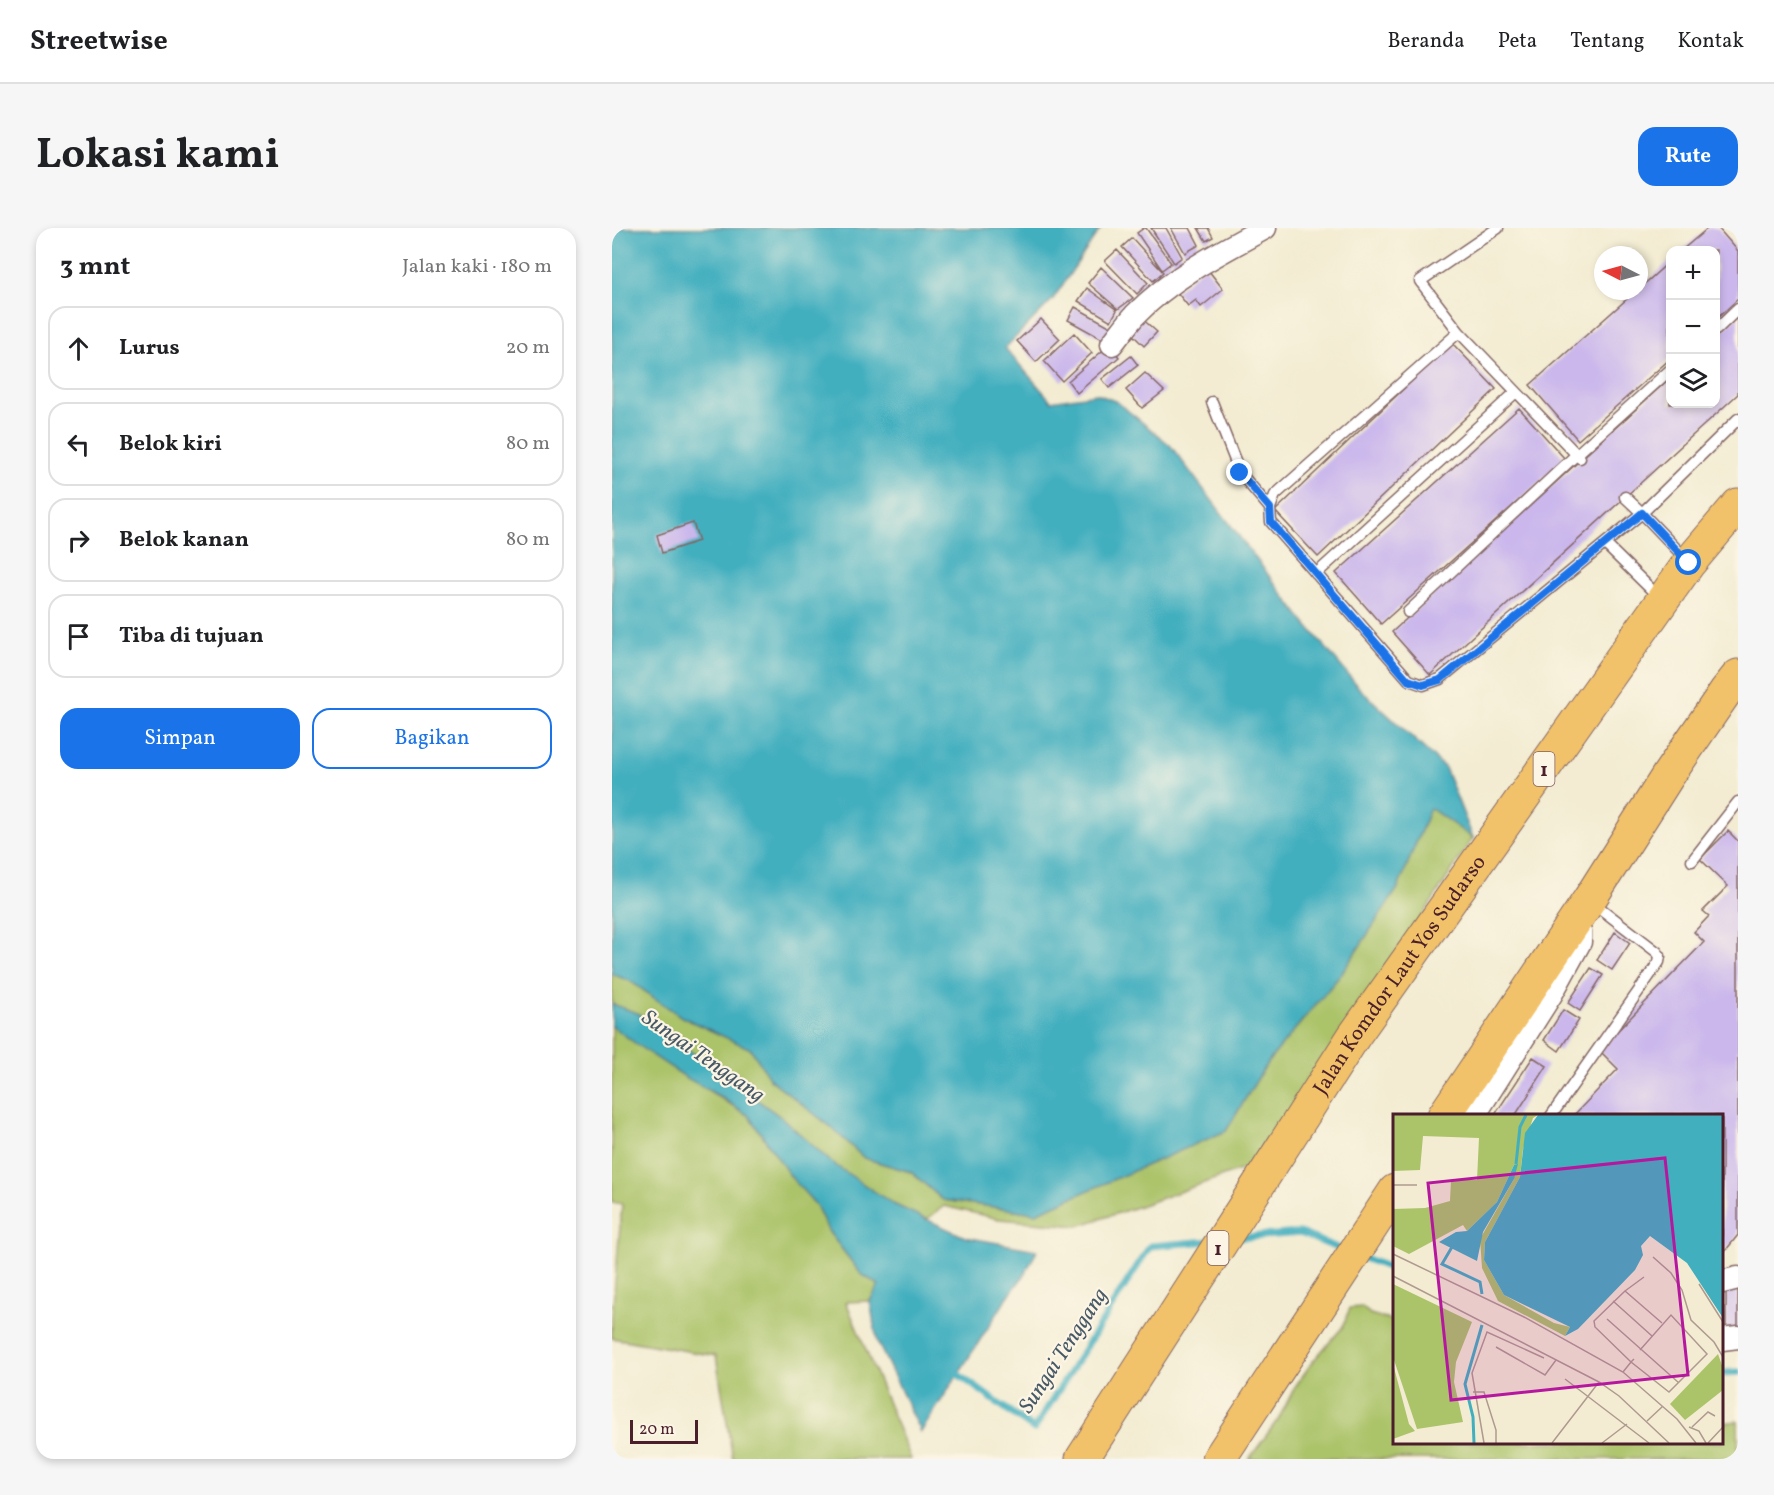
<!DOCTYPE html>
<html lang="id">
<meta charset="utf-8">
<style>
:root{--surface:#fff;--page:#f6f6f6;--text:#202124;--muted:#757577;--line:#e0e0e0;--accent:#1a73e8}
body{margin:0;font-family:Vollkorn,serif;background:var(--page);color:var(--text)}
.controls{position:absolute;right:18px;top:18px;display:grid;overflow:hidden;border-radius:12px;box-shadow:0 3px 9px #0003}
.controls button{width:54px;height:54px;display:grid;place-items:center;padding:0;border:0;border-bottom:2px solid var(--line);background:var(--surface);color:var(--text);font:30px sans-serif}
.compass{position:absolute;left:982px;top:18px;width:54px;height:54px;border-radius:50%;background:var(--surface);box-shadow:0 3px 9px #0003;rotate:276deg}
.scale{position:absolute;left:18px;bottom:15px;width:68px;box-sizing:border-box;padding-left:6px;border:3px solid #4a1f2b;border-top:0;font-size:16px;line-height:21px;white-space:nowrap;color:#4a1f2b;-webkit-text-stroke:4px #fcf5e5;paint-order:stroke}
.stop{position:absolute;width:18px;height:18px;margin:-14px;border:4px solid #1a73e8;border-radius:50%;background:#fff}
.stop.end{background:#1a73e8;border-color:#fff;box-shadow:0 2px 6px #0008}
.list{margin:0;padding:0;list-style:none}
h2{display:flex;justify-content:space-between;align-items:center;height:78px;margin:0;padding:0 24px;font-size:26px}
h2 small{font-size:20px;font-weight:400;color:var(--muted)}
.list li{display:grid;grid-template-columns:39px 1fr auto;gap:18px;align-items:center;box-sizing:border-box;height:84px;margin:0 12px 12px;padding:0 12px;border:2px solid var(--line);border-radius:18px}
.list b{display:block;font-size:22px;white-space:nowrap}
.list em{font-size:20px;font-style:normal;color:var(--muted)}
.actions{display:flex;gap:12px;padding:18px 24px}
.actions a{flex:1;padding:14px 0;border:2px solid var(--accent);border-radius:18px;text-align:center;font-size:21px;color:var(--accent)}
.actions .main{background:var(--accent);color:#fff}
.icon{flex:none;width:33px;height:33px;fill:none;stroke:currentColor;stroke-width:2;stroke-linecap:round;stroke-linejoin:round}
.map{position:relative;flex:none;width:1126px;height:1231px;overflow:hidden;border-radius:18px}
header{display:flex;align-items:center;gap:36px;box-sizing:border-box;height:84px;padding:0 30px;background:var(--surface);border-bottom:2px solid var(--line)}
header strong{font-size:28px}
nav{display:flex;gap:33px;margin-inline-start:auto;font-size:21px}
.intro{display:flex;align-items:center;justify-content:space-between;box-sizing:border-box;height:144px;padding:0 36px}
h1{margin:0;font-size:42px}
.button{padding:15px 27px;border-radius:18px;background:var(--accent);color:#fff;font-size:21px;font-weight:700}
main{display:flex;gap:36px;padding:0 36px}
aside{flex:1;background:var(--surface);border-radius:18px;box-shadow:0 3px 9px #0003}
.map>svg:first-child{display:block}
.green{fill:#abc369;stroke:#7a714a;stroke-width:1.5}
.water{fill:#42afbf;stroke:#466775;stroke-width:1.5}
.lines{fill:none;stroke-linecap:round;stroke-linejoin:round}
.stream{stroke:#42afbf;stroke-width:7}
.building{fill:#cbb7ec}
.service-casing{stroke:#856765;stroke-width:13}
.minor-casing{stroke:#856765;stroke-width:25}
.trunk-casing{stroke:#856765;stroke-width:35}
.service{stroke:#fff;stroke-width:10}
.minor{stroke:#fff;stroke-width:22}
.trunk{stroke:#f2c26a;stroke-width:33}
.route{stroke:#1a73e8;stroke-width:8}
.labels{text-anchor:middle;stroke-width:4.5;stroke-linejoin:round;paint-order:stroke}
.shield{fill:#fcf5e5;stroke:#7f5f63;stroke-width:1.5}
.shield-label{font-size:20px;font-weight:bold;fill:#4a1f2b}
.street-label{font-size:21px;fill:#4a1f2b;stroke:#fcf5e5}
.water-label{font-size:22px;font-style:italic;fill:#475966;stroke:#fcf5e5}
.inset-river{fill:none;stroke:#42afbf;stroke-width:3}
.inset-road{fill:none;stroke:#af9a8f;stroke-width:1.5}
.view{fill:#b5179e;fill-opacity:0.15;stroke:#b5179e;stroke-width:3}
.inset-edge{fill:none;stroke:#4a1f2b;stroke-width:3}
</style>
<header>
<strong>Streetwise</strong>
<nav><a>Beranda</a><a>Peta</a><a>Tentang</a><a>Kontak</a></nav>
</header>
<div class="intro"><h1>Lokasi kami</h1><a class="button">Rute</a></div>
<main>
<aside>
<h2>3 mnt<small>Jalan kaki · 180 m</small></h2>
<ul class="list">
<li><svg class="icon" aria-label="ahead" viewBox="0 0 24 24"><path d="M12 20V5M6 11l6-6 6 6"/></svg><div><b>Lurus</b></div><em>20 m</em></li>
<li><svg class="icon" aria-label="left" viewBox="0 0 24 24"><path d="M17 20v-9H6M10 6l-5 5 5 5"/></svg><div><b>Belok kiri</b></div><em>80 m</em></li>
<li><svg class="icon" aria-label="right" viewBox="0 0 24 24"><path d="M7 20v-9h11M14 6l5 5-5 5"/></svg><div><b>Belok kanan</b></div><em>80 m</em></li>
<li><svg class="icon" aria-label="arrive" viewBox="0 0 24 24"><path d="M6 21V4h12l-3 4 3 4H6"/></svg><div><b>Tiba di tujuan</b></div></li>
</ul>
<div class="actions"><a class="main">Simpan</a><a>Bagikan</a></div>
</aside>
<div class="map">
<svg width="1126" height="1231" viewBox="0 0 1126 1231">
<rect width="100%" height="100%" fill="#fcf5e5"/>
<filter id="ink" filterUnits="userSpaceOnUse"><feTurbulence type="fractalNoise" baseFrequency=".0167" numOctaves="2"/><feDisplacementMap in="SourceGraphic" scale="12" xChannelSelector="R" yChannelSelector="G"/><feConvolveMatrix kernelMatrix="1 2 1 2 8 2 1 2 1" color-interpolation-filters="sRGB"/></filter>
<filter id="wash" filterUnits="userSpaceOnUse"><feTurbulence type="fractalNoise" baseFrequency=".008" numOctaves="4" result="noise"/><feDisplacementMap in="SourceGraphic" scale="24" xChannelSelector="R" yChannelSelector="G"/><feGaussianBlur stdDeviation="1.35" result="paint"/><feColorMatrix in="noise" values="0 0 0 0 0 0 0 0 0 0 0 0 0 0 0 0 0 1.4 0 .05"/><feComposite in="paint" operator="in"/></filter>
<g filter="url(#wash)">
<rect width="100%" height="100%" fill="#f3ecd2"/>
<path class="green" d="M818,580L861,610L760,766L645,936L525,979L466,998L387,991L332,978L314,992L281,976L220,935L170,890L92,833L25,785L0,776V746L18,753L70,789L139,821L158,851L219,899L252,930L299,944L331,972L424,985L614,903L655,835L730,745L786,660Z
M0,798L34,823L137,888L179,949L204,977L217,1004L249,1046L267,1057L258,1073L234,1074L299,1231H121L104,1128L0,1110V1089L10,976L0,974Z
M750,1079L758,1086L782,1093L783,1214H1110V1195L1126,1193V1231H637L667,1190L683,1159L701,1133L730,1100L738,1080Z"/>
<path class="water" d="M0,0H489L441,71L393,120L439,173L485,166L505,174L558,217L689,390L748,461L833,540L861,610L818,580L786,660L730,745L655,835L614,903L424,985L331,972L299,944L252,930L219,899L158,851L139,821L70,789L18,753L0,746Z
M0,776L25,785L92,833L170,890L220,935L281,976L353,1009L425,1022L413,1046L395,1070L309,1204L265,1113L258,1073L267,1057L249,1046L217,1004L204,977L179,949L137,888L109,869L75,850L34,823L0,798Z"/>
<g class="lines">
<path class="stream" d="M624,1010L688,1005L733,1023
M749,1029L783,1042
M340,1142L422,1201L538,1018L598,1013
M1110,1145L1126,1144"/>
</g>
<g id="blocks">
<path class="building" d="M532,0H534L559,35L550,42L525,5Z
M539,0H554L570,29L562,35Z
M559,0H578L587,17L573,25Z
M586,0H596L601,9L594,13Z
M1096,0H1106L1126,23V71L1104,91V22H1070Z
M520,10L551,44L541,53L510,19Z
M505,22L536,55L525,66L493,33Z
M1058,33V131L966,212L918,157L1024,63H1027V61Z
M593,38L611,61L589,79L584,72L576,78L564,63Z
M489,39L521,70L506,81L476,55Z
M475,60L505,82L499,93L466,73Z
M463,79L501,100L494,113L456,92Z
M527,88L545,104L532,118L515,101Z
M1126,88V166L818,447L780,404L1058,150V176H1104V109Z
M429,91L448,111L424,134L405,113Z
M462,105L480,125L450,153L432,133Z
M840,115L884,161L706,329L663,283Z
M497,117L507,129L465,165L456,153Z
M519,128L526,137L497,160L490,151Z
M533,145L552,163L530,180L514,162Z
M907,180L953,231L769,396L724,345Z
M81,295L87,313L50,325L45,307Z
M1116,603L1126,613V1007L1110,1027V888H961L1006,841L987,822L1092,714L1082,704L1097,688L1091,683L1116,658L1088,631Z
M1003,704L1018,715L1000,742L985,732Z
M979,740L991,747L968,783L956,775Z
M951,782L967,792L947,823L932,812Z
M921,829L935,838L903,888H882Z
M1114,1058H1126V1103H1114Z"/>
</g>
</g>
<g filter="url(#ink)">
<use href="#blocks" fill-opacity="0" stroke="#856765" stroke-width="1.5"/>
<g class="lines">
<g class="service-casing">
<path id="service" d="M886,0L808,53L847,104L968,230
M1124,0L1126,2
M1104,102L1126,81
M847,104L663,267L658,280L659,294L797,452L811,457L828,451L1030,285L1075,332
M600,174L628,245L658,280
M1013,269L1030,285L1126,191
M993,316L1048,370
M704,346L904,164
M796,384L964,227L1058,142
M1080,633L1126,574
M939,888L1047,734L1048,728L1045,724L980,674"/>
</g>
<g class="minor-casing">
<path id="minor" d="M500,116C508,106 515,96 523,87C560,49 607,25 653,0
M862,888L940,765L968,714V704L964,695
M1110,1054L1126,1050
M1110,1111L1126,1109"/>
</g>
<g class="trunk-casing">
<g id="trunk">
<path d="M832,888L977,672L1057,546L1114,463L1126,448"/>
<path id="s1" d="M470,1231L742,808L1077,335L1126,277"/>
<path d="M607,1231L783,963"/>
</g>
</g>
<use href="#service" class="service"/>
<use href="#minor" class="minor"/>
<use href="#trunk" class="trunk"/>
</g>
</g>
<g class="lines" filter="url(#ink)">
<path class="route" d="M628,245L658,280L659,294L796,452L811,457L828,452L1030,285L1077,335"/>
</g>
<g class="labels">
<g class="shield">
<rect x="921.5" y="524" width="21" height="34" rx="4.5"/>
<rect x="595.5" y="1003" width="21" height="34" rx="4.5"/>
</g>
<g class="shield-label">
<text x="932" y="548">1</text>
<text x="606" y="1027">1</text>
</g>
<g class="street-label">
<text dy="7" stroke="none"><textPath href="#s1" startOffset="579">Jalan Komdor Laut Yos Sudarso</textPath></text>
</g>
<g class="water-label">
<text transform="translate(92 827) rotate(35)" y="8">Sungai Tenggang</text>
<text transform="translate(450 1122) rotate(-57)" y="8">Sungai Tenggang</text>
</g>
</g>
<g transform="translate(781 886)">
<rect width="330" height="330" fill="#f3ecd2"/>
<path d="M0,1H145L140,4L130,35L127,63L92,128L91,146L111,181L161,209L177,213L172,222L105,187L89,154L87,125L121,65V51L104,88L74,117L70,111L16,140L0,132V95L32,94L57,87L58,66H84L86,24L30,22L27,56L0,57ZM0,170L79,208L63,248L61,268L70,308L24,315L0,243ZM325,240L330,254V276L292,306L277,290ZM0,250L16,310L22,317L0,325Z" fill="#abc369"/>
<path d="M145,1H330V204L294,149L257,122L248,132L250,141L242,156L185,215L172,222L177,213L111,181L91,146L92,128L127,63L132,19ZM125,50L121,65L90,118L84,147L46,128L63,118L74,117L104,88L121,51Z" fill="#42afbf"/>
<path class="inset-river" d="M123,50L127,13L133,1M59,133L49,150L87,168L89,180M81,329L80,303L72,270L89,211"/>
<path class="inset-road" d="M0,71H24M0,140L131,203L230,258L284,305L303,329M260,143L278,159L289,176L298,206L321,228L330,243M0,162L206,268L226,282L276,329M306,170L330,208M232,177L251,163M220,187L259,222M214,205L286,269M103,233L152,261L163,246M241,245L238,248L276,278L314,240L278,201L247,236M230,258L238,248L202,213L201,207L232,177L269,209M172,265L256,329M80,278H91L103,316V329M254,307L270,292M296,313L306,317L313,329M299,313L315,298L322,302M91,329L79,259L94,218L151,244M159,329L206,268M209,329L234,310M315,329L330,313"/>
<path class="view" d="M272,44L295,261L58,286L35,69Z"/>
<rect width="330" height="330" class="inset-edge"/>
</g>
</svg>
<div class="controls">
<button>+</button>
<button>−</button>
<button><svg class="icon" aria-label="layers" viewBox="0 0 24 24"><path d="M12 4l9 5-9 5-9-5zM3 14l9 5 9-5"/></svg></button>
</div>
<svg class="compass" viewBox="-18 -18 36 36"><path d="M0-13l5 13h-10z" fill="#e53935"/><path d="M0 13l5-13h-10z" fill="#757577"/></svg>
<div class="scale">20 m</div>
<div class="stop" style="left:1077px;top:335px"></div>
<div class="stop end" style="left:628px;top:245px"></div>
</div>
</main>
